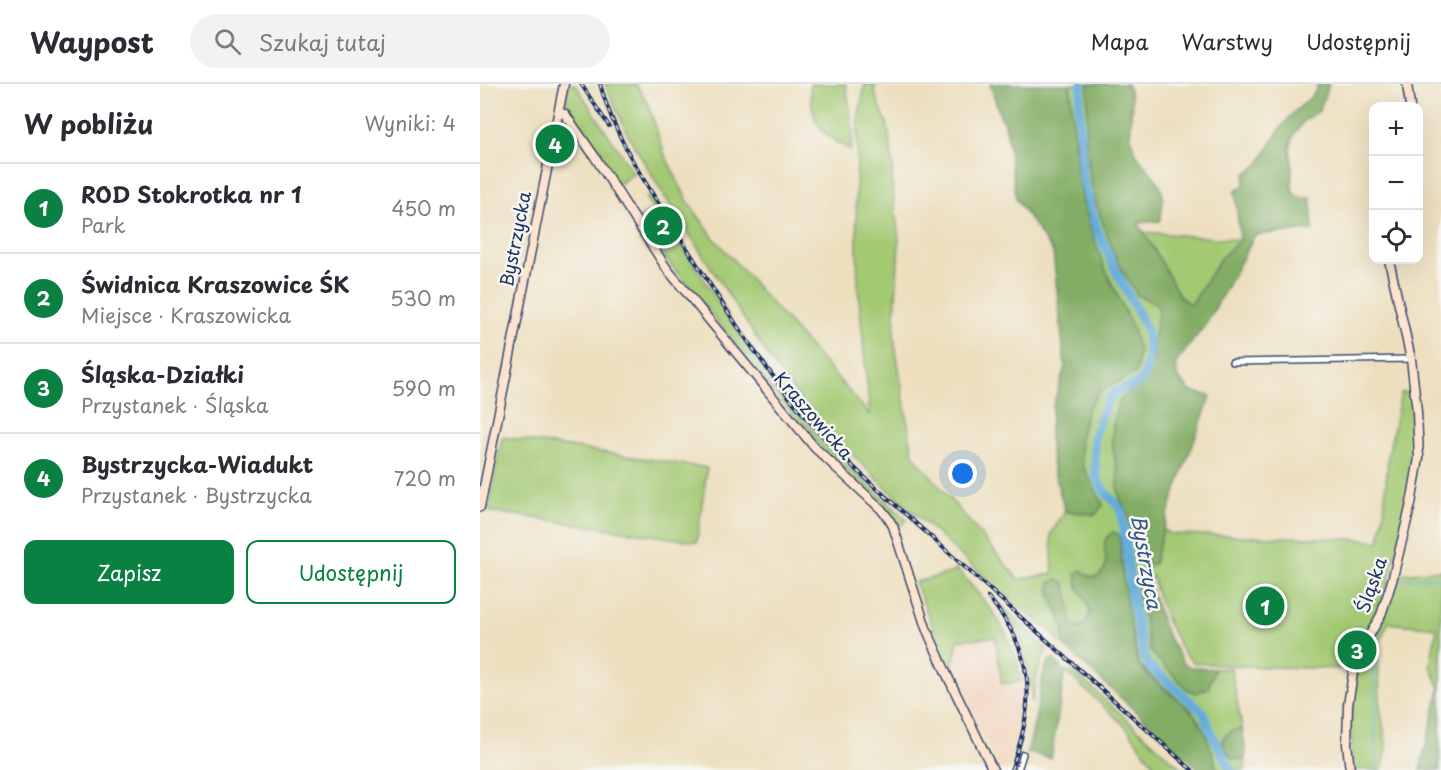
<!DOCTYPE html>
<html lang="pl">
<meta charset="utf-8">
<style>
:root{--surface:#fff;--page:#f2f2f3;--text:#2b2b33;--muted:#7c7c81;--line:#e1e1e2;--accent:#0b8043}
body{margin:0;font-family:"Playpen Sans",sans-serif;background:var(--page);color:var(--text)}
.controls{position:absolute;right:18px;top:18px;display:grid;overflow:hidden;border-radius:12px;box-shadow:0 6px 24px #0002}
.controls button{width:54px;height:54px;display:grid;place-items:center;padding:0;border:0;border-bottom:2px solid var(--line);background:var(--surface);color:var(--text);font:30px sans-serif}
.you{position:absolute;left:483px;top:390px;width:21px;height:21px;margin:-15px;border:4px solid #fff;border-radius:50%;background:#1a73e8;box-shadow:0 0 0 9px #1a73e833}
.badge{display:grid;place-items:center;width:39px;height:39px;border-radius:50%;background:var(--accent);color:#fff;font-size:20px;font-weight:700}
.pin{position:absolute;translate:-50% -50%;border:3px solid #fff;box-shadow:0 2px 6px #0006}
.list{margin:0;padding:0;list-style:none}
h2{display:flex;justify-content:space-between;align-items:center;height:78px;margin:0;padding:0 24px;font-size:26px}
h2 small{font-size:20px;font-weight:400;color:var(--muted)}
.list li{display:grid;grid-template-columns:39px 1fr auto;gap:18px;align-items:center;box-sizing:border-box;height:90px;padding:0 24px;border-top:2px solid var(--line)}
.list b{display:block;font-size:22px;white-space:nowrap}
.list p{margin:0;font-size:20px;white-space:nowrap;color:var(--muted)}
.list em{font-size:20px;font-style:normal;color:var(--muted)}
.actions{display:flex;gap:12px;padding:18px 24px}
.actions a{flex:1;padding:14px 0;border:2px solid var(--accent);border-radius:12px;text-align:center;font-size:21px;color:var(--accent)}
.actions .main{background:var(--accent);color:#fff}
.icon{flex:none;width:33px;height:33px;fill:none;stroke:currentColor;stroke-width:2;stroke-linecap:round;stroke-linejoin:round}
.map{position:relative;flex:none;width:961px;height:686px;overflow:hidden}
header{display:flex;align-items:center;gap:36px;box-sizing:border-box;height:84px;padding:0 30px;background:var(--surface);border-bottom:2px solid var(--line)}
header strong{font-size:28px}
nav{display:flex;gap:33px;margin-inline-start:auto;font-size:21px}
.search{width:420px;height:54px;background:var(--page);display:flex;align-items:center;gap:15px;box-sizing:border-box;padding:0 21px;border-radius:33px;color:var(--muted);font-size:22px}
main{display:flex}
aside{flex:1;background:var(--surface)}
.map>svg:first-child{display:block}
.built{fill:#f2d5bd}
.green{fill:#a4c973;stroke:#607c68;stroke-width:1.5}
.forest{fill:#83ad65;stroke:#4f6e62;stroke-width:1.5}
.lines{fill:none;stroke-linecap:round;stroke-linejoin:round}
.stream{stroke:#65acdc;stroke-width:1.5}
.river{stroke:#65acdc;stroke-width:9}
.street-casing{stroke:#3a496c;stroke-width:8}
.secondary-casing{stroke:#3a496c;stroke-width:11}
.street{stroke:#fff;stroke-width:5}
.secondary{stroke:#fde4d1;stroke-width:8}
.rail-casing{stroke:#1b2f5e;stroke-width:4}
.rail{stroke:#f6f6f2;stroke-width:1.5;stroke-dasharray:4.5;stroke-linecap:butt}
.labels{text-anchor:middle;stroke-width:5;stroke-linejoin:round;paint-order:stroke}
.street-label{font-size:18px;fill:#1b2f5e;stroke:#f6f6f2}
.water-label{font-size:20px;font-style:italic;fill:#315484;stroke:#f6f6f2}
</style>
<header>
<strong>Waypost</strong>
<div class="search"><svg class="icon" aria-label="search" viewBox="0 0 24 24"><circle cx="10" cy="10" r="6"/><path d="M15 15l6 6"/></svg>Szukaj tutaj</div>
<nav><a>Mapa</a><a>Warstwy</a><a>Udostępnij</a></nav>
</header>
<main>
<aside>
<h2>W pobliżu<small>Wyniki: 4</small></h2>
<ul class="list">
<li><span class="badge">1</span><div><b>ROD Stokrotka nr 1</b><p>Park</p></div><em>450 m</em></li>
<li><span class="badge">2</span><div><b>Świdnica Kraszowice ŚK</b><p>Miejsce · Kraszowicka</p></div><em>530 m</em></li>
<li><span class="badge">3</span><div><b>Śląska-Działki</b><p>Przystanek · Śląska</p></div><em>590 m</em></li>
<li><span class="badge">4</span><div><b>Bystrzycka-Wiadukt</b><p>Przystanek · Bystrzycka</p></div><em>720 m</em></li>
</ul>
<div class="actions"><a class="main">Zapisz</a><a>Udostępnij</a></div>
</aside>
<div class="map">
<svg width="961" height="686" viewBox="0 0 961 686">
<rect width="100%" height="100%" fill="#f6f6f2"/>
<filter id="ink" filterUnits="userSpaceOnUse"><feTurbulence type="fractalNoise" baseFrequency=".0167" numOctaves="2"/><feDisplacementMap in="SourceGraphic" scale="12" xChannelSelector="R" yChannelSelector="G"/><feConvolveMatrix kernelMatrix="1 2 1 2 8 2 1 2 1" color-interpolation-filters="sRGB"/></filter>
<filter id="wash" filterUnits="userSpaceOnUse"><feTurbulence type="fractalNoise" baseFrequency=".008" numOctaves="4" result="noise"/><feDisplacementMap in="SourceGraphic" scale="24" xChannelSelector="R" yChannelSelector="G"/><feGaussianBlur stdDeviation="1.35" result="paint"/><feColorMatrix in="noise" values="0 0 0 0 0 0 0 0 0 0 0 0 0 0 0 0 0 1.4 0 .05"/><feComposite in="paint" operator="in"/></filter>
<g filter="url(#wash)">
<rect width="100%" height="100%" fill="#eddfbe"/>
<path class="built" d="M516,553L522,600L541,598L543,617L541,634L535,659L525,686H520L471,588L478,556Z"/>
<path class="green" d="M88,0H95L154,90L137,101L88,27L85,14Z
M125,0H156L168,20L184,69L207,116L233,153L390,331L378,203L376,111L378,36L385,0H396L394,7L408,42L413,83L412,99L419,156L414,254L433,371L538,495L573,490L571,450L585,427L604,429L615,431L623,421L602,380L600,355L607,325L619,308L656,288L659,268L652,243L624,183L612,149L603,118L597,87L590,0H608L606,60L610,93L616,119L630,159L640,183L658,212L677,219L679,226L673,257L674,274L666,296L642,314L637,323L633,344L632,357L634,371L638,387V405L640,415L648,430L651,448L658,455L668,481L679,461L683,446L691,450L877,455L899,458L904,430L908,372L921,309L932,308C933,328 936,348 935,368C933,398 926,428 919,458C912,487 904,518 890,545L884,544L867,585L759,582L714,579L703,568L686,535L675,504L673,492L668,498L658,502V513L663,529L670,567L707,604H727L735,585L751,584L762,644L750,648L743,654L744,664L752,674L765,676V686H737L732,666L712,627L671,592L659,580L647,525L642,486L640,452L634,448C617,456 629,471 625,484C623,487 621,490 619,493H612L598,503L607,518L610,529L605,541L598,544L592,540L589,527L570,510L583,540L584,562L570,547L538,523L399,397L351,349L319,314L294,281L180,105L148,51Z
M330,0H366L373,49L371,66C337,50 331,35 330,0Z
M170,112C217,183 260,256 313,323C346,365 388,400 427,436L417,444L414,435L410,429L361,384L328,350L179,166L158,135L173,126L166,114Z
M663,148L760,156L740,175L711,221L700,213L675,167Z
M22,353L227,384L217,458L8,427Z
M476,484C507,519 535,549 541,598L522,600L515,553L478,556L471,588L435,498L474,488Z
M961,486V617L957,616L960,604L950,581L957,544L908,539L896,568L899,583L900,623L907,666L902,686H873L870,642L876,587L915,498H917L920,490Z
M514,514L567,565C558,582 555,600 552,620C550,592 546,562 531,537C526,529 519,522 514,514Z
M585,587L594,588L703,686H681L673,680L647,644Z"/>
<path class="forest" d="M510,0H590L597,87L603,118L612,149L624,183L652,243L659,268L656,289L619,308L607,325L600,355L602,380L623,421L615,431L604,429L585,427L573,384L569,352L573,321L585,283L573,168L536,115L526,44L519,29Z
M608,0H647C658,22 645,43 654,65C661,82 682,94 683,114C683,121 681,130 680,137L658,139L675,167L700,213L711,221L740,175L760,156L755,107L764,102L765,90L779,80L800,45L815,27L827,17L835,8L838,0H849L839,27L824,37L814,50L810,64L812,79V103L814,110L821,114H831L833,146L775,151L728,237L696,279L697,292L710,307L731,312C710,367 688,422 674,480L668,481L658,455L651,449L648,430L640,415L638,405V387L634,371L632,357L633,344L637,322L642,314L666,296L674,274L673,257L679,226L676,219L658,212L640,183L630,159L616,119L610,93L606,59Z
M634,448L640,452C641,485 646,517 652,549C654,558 654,572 659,580C670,598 697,612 711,627C726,643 732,666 737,686H720L584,562L583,540L570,510V499L578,495L585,499L588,511L592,540L598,544L605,541L610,529L607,518L598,503L596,492L601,486L611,493L619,492C621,490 623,487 625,484C629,471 617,456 634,448Z
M668,498L687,551L703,578L709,583L735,585L728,604L716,609L707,605L670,567L663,529L658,513V502Z
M570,576H574L585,587L571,674L547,669C551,655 554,641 557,627C560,610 560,590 570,576Z
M957,616L961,617C961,641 959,663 960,686H940Z
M762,644L766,667L765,676L752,674L744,664L743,654L750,648Z"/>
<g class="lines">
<path class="stream" d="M912,511L920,495L961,494
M896,686L894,622V589L890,567L904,535"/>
<path class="river" d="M602,0L599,19L602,91L617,146L635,185L666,244L669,261L668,278L664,293L659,299L633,309L628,316L614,352L616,392L624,407L633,416L641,427L645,454L651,509L663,569L668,581L723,628L732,650L751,686"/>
</g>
</g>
<g filter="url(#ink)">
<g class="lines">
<g class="street-casing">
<path id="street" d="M752,278L931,275
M538,686L543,670"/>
</g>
<g class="secondary-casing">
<path id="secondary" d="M927,0L930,22
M78,29L85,30L115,73L187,185L335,364L401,425L408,434L413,442L446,544L468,593L513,686
M0,423L84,0
M870,686L867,660L868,621L873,589L881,566L901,531L912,497L931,420L939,374L937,328L931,275L909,176"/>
</g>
<use href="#street" class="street"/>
<use href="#secondary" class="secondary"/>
<g class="rail-casing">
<path id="rail" d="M101,0L129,42
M120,0C135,55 168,103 198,150C237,212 276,274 323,330C345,356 369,379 394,402L712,686
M508,513C556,569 556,619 531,686"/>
</g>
<use href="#rail" class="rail"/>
</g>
</g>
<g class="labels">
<g class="street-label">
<text transform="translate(36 155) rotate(-79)" y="6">Bystrzycka</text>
<text transform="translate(333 332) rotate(49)" y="6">Kraszowicka</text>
<text transform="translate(892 501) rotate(-71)" y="6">Śląska</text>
</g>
<g class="water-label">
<text transform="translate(666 478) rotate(80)" y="7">Bystrzyca</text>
</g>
</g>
</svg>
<div class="controls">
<button>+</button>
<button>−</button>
<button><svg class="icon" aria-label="locate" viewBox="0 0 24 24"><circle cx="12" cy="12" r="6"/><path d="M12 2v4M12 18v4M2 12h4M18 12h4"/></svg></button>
</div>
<div class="you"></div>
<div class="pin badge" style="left:785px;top:522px">1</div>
<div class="pin badge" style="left:183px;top:142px">2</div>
<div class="pin badge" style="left:877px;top:566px">3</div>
<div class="pin badge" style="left:75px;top:60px">4</div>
</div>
</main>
